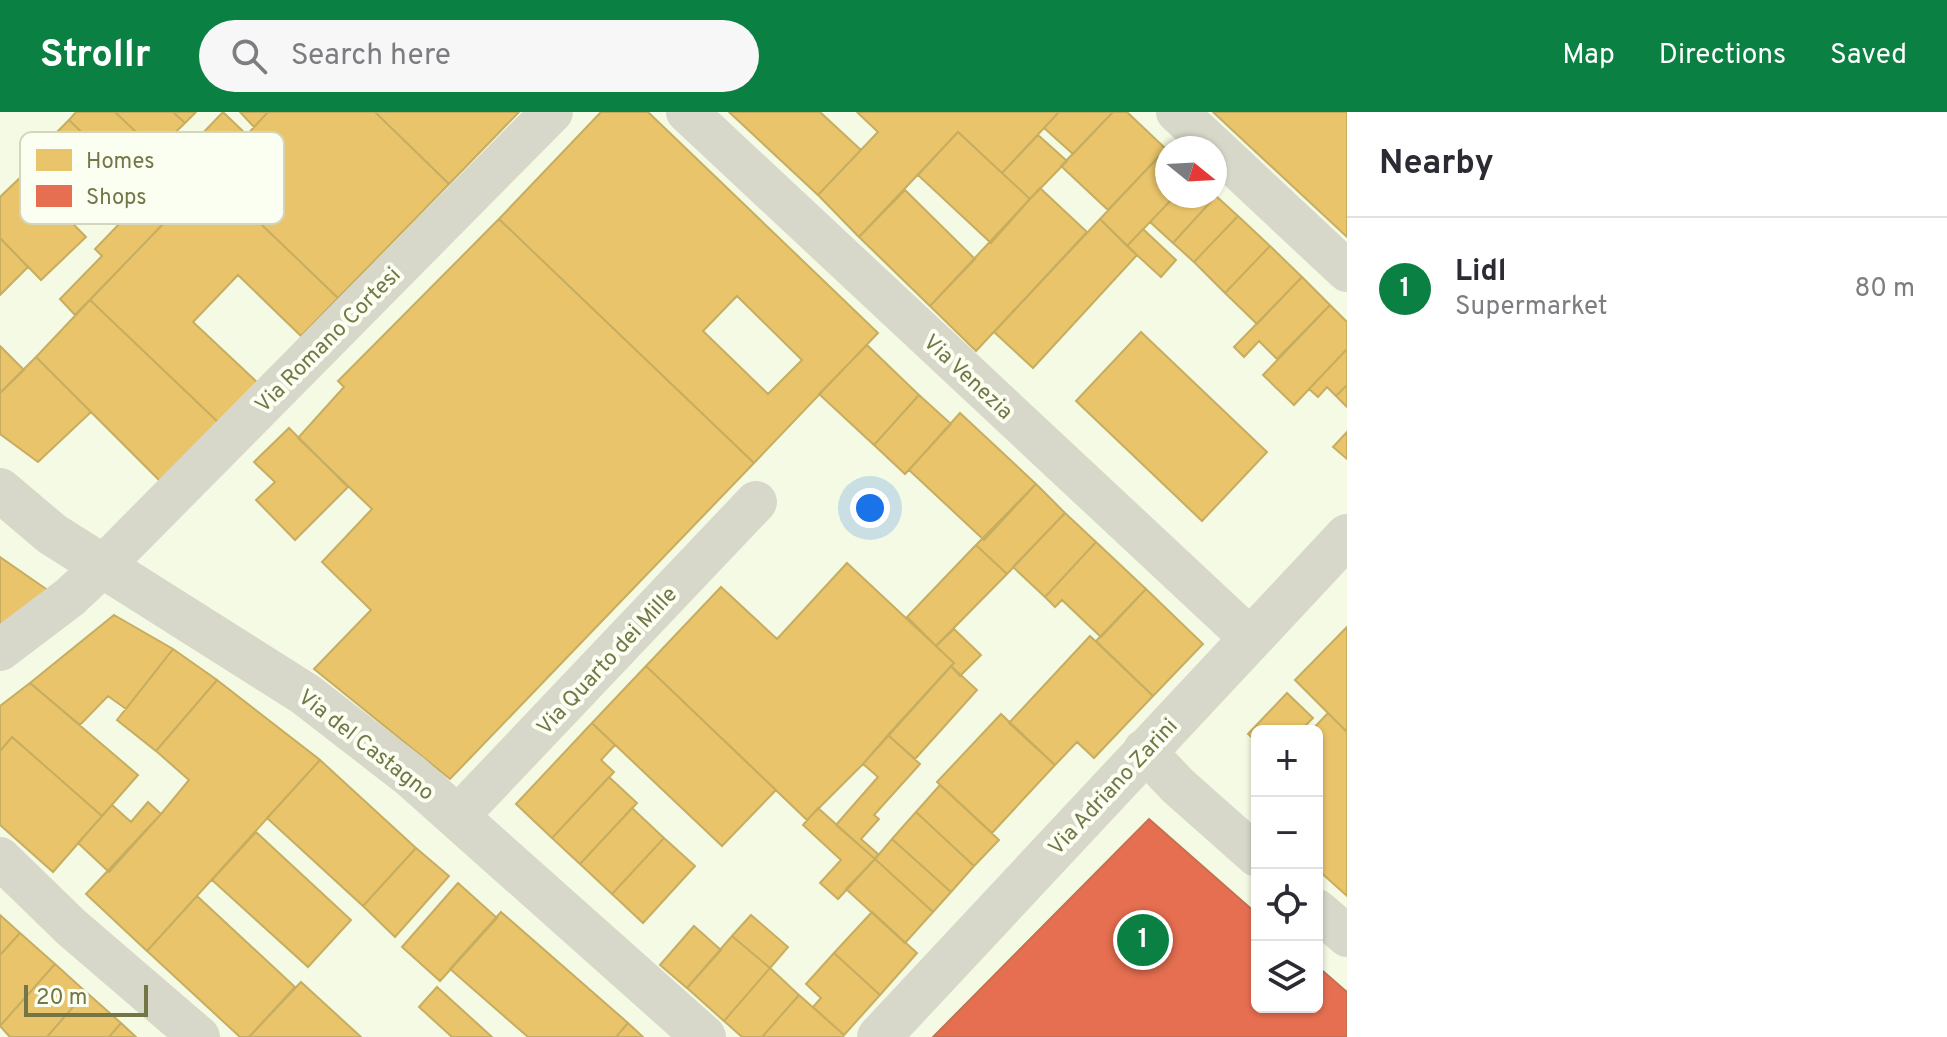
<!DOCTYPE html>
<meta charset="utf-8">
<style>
:root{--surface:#fff;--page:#f7f7f7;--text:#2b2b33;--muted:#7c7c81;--line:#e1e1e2;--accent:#0b8043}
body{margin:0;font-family:Overpass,sans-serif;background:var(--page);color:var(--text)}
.controls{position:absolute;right:24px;bottom:24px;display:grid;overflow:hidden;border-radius:12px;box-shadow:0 2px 6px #0004}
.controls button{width:72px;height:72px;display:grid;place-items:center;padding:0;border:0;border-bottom:2px solid var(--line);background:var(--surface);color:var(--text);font:40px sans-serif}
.compass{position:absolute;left:1155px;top:24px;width:72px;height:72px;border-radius:50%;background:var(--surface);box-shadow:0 2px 6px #0004;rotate:108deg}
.scale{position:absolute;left:24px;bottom:20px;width:124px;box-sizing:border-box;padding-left:8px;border:4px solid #757647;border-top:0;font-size:22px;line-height:28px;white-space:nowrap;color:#757647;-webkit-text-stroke:6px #fbfff1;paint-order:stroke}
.you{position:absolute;left:870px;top:396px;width:28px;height:28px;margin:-20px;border:6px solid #fff;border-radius:50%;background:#1a73e8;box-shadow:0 0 0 12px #1a73e833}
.badge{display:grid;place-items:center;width:52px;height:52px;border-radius:50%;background:var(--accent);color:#fff;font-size:26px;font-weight:700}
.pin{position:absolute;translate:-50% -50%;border:4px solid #fff;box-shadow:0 2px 8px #0006}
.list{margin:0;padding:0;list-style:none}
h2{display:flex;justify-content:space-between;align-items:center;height:104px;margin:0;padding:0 32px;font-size:34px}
h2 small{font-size:26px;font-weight:400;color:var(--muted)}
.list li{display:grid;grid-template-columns:52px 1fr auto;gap:24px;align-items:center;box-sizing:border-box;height:144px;padding:0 32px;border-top:2px solid var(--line)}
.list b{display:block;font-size:30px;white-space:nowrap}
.list p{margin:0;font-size:26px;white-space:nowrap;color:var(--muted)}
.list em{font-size:26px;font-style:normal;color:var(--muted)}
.icon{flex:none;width:44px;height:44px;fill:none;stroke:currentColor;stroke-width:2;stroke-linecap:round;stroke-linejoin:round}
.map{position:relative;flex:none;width:1347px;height:925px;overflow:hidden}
header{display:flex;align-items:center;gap:48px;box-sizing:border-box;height:112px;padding:0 40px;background:var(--accent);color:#fff}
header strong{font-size:38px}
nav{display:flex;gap:44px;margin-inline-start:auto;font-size:28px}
.search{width:560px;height:72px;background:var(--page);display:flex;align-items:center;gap:20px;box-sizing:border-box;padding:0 28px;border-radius:44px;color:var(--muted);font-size:30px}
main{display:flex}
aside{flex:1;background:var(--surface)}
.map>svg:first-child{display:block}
.residential{fill:#f5fae4;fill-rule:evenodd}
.homes{fill:#e9c46a;stroke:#c6ad60;stroke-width:2;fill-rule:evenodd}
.shops{fill:#e76f51;stroke:#c5714e;stroke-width:2}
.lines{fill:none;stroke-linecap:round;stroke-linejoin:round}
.street{stroke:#d8d8ca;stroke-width:42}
.secondary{stroke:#d8d8ca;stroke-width:44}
.labels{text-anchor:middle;stroke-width:8;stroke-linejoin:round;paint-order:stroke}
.street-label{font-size:22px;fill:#757647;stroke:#fbfff1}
.key{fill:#fbfff1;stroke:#d3d6be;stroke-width:2}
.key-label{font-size:22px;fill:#757647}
</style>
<header>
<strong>Strollr</strong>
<div class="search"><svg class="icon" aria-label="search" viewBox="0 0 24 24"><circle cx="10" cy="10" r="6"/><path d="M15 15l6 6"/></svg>Search here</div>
<nav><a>Map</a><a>Directions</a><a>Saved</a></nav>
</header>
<main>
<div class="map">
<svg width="1347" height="925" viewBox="0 0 1347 925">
<rect width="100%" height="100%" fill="#f6f9ee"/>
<path class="residential" d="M0,0H1347V925H0ZM1167,36H1215V84H1167ZM1257,619H1317V895H1257Z"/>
<path class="homes" d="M76,0H115L156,39L130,67L69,8Z
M115,0H173L185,11L156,39Z
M173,0H196L185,11Z
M223,0L248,24L200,74L175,50Z
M240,0H268L254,15Z
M268,0H375L449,72L338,186L210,63Z
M375,0H519L449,72Z
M601,0H648L878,221L754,351L499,107ZM737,184L802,248L768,282L703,219Z
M729,0H820L861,38L818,83Z
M857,0H1059L1002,61L958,20L859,125L818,83L878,20Z
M1059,0H1113L1073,42L1044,16Z
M1113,0H1127L1166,37L1108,98L1061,54Z
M1213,0H1347V125Z
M69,8L130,67L98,101L36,41Z
M958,20L1030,87L991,131L918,63Z
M1038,23L1067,49L1030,87L1002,61Z
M1166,37L1167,84H1175L1127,134L1100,107Z
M182,57L200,74L75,203L60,187L102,144L95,137L148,82L154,87Z
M24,62L86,125L41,168L0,126V85Z
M210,63L338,186L301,224L238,163L193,210L259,272L220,312L90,188Z
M1040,76L1087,120L976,239L930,194Z
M905,78L975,147L930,194L859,125Z
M1175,84H1216L1173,131L1150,110Z
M1216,84L1238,104L1194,150L1173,131Z
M1238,104L1270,134L1225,181L1194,150Z
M499,107L754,351L450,667L314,557L371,498L322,450L372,397L298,326L344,275L338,269Z
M1100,107L1137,143L1033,256L994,220Z
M1143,117L1176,148L1161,165L1127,134Z
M0,126L28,155L0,183Z
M1270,134L1302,165L1257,212L1225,181Z
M1302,165L1330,193L1277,247L1259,229L1244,245L1234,235Z
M90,188L220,312L163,372L36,245Z
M1330,193L1347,210V237L1294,293L1263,263Z
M1141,220L1267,340L1202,409L1076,289Z
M867,233L919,283L874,333L819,282Z
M0,234L24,258L0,281Z
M1347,237V273L1336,284L1327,275L1318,285L1309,277Z
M36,245L91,300L38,350L0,322V281Z
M1347,273V295L1336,284Z
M919,283L951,312L905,362L874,333Z
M960,301L1036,372L984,428L909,358Z
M289,316L348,375L295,428L256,388L275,370L254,350Z
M1347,320V347L1333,335Z
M1036,372L1065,401L1007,462L976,433Z
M1065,401L1096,430L1045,485L1013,455Z
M1096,430L1146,477L1101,525L1062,488L1055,495L1045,485Z
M976,433L1007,462L936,534L907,505Z
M0,445L49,479L0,515Z
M847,451L954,551L863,652L807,708L646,554L721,475L777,527Z
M1146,477L1203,532L1153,584L1096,529Z
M114,503L173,537L126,597L108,584L80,613L30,571Z
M1347,515V620L1295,568Z
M954,517L981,543L960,564L951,554L954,551L936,534Z
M1090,524L1153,584L1094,646L1077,630L1055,653L1009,611Z
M173,537L217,568L156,639L117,608Z
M646,554L776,678L722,734L592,611Z
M951,554L977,578L915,647L888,623Z
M217,568L320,648L147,839L86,782L161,702L189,668L156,639Z
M30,571L138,663L102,704L12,625L0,639V594Z
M1287,581L1313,606L1300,619H1257V630L1248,622Z
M1328,601L1347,620V784L1317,757V619H1311Z
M1001,602L1055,653L992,721L937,670Z
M592,611L615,633L601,648L614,660L552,726L516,692Z
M888,623L920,652L874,703L879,707L861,727L878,742L875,747L836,713L878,665L863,652Z
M12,625L102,704L53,760L0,713V639Z
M320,648L416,736L363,794L267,706Z
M609,665L637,691L580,752L552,726Z
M940,673L999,728L974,754L916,700Z
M148,690L161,702L109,760L78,731L112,693L131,710Z
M632,696L664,726L612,782L580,752Z
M818,696L875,747L838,787L820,771L841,748L803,713Z
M916,700L974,754L951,780L892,727Z
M256,720L351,808L308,855L212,768Z
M664,726L695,754L643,811L612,782Z
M892,727L951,780L933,800L875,747Z
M416,736L449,764L395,825L363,794Z
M875,747L933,800L905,831L846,777Z
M458,771L497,806L440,869L402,835Z
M197,784L295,875L249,925H240L147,839Z
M501,800L628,911L616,925H528L450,857Z
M872,800L917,841L880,883L834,841Z
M0,803L20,821L0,843Z
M751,803L788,835L770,856L732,824Z
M694,814L721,838L687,876L660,853Z
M20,821L55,852L0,914V843Z
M732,824L770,856L724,909L687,876Z
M834,841L880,883L844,923L813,895L821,886L806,872Z
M55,852L86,880L47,925H10L0,914Z
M770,856L799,883L762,925H742L724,909Z
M301,870L361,925H249Z
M437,875L492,925H452L419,895Z
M86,880L121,911L109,925H47Z
M799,883L844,923L843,925H762Z
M121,911L136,925H109Z
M628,911L643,925H616Z"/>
<path class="shops" d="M1149,707L1257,802V895H1317V854L1347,880V925H933Z"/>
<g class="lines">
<path class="street" d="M687,0L1251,527
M1177,0L1347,159
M0,538L70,485L102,455L552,0
M1144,638L1178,674L1257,744
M457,705L756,390
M0,746L71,815L199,925
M1317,798L1347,824"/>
<path class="secondary" d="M0,378L52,422L305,582L411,664L704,925
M879,925L1347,424"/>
</g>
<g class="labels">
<g class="street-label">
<text transform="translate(327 227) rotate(-45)" y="8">Via Romano Cortesi</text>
<text transform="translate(969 264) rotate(43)" y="8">Via Venezia</text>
<text transform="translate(606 548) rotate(-47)" y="8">Via Quarto dei Mille</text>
<text transform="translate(367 632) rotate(38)" y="8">Via del Castagno</text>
<text transform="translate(1112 674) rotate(-47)" y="8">Via Adriano Zarini</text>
</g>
</g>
<rect x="20" y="20" width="264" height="92" rx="12" class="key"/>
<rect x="36" y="37" width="36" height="22" fill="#e9c46a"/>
<rect x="36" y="73" width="36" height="22" fill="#e76f51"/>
<g class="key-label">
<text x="86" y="56">Homes</text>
<text x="86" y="92">Shops</text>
</g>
</svg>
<div class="controls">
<button>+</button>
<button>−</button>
<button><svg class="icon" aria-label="locate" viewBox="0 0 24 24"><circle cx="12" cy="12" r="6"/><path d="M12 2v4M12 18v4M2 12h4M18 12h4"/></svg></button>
<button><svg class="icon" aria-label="layers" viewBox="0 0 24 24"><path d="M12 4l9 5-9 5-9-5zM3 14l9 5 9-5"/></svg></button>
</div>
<svg class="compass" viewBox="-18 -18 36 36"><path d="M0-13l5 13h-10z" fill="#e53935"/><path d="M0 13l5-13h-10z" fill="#7c7c81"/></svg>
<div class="scale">20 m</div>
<div class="you"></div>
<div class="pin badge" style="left:1143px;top:828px">1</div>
</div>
<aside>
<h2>Nearby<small></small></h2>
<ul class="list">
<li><span class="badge">1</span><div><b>Lidl</b><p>Supermarket</p></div><em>80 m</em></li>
</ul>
</aside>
</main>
